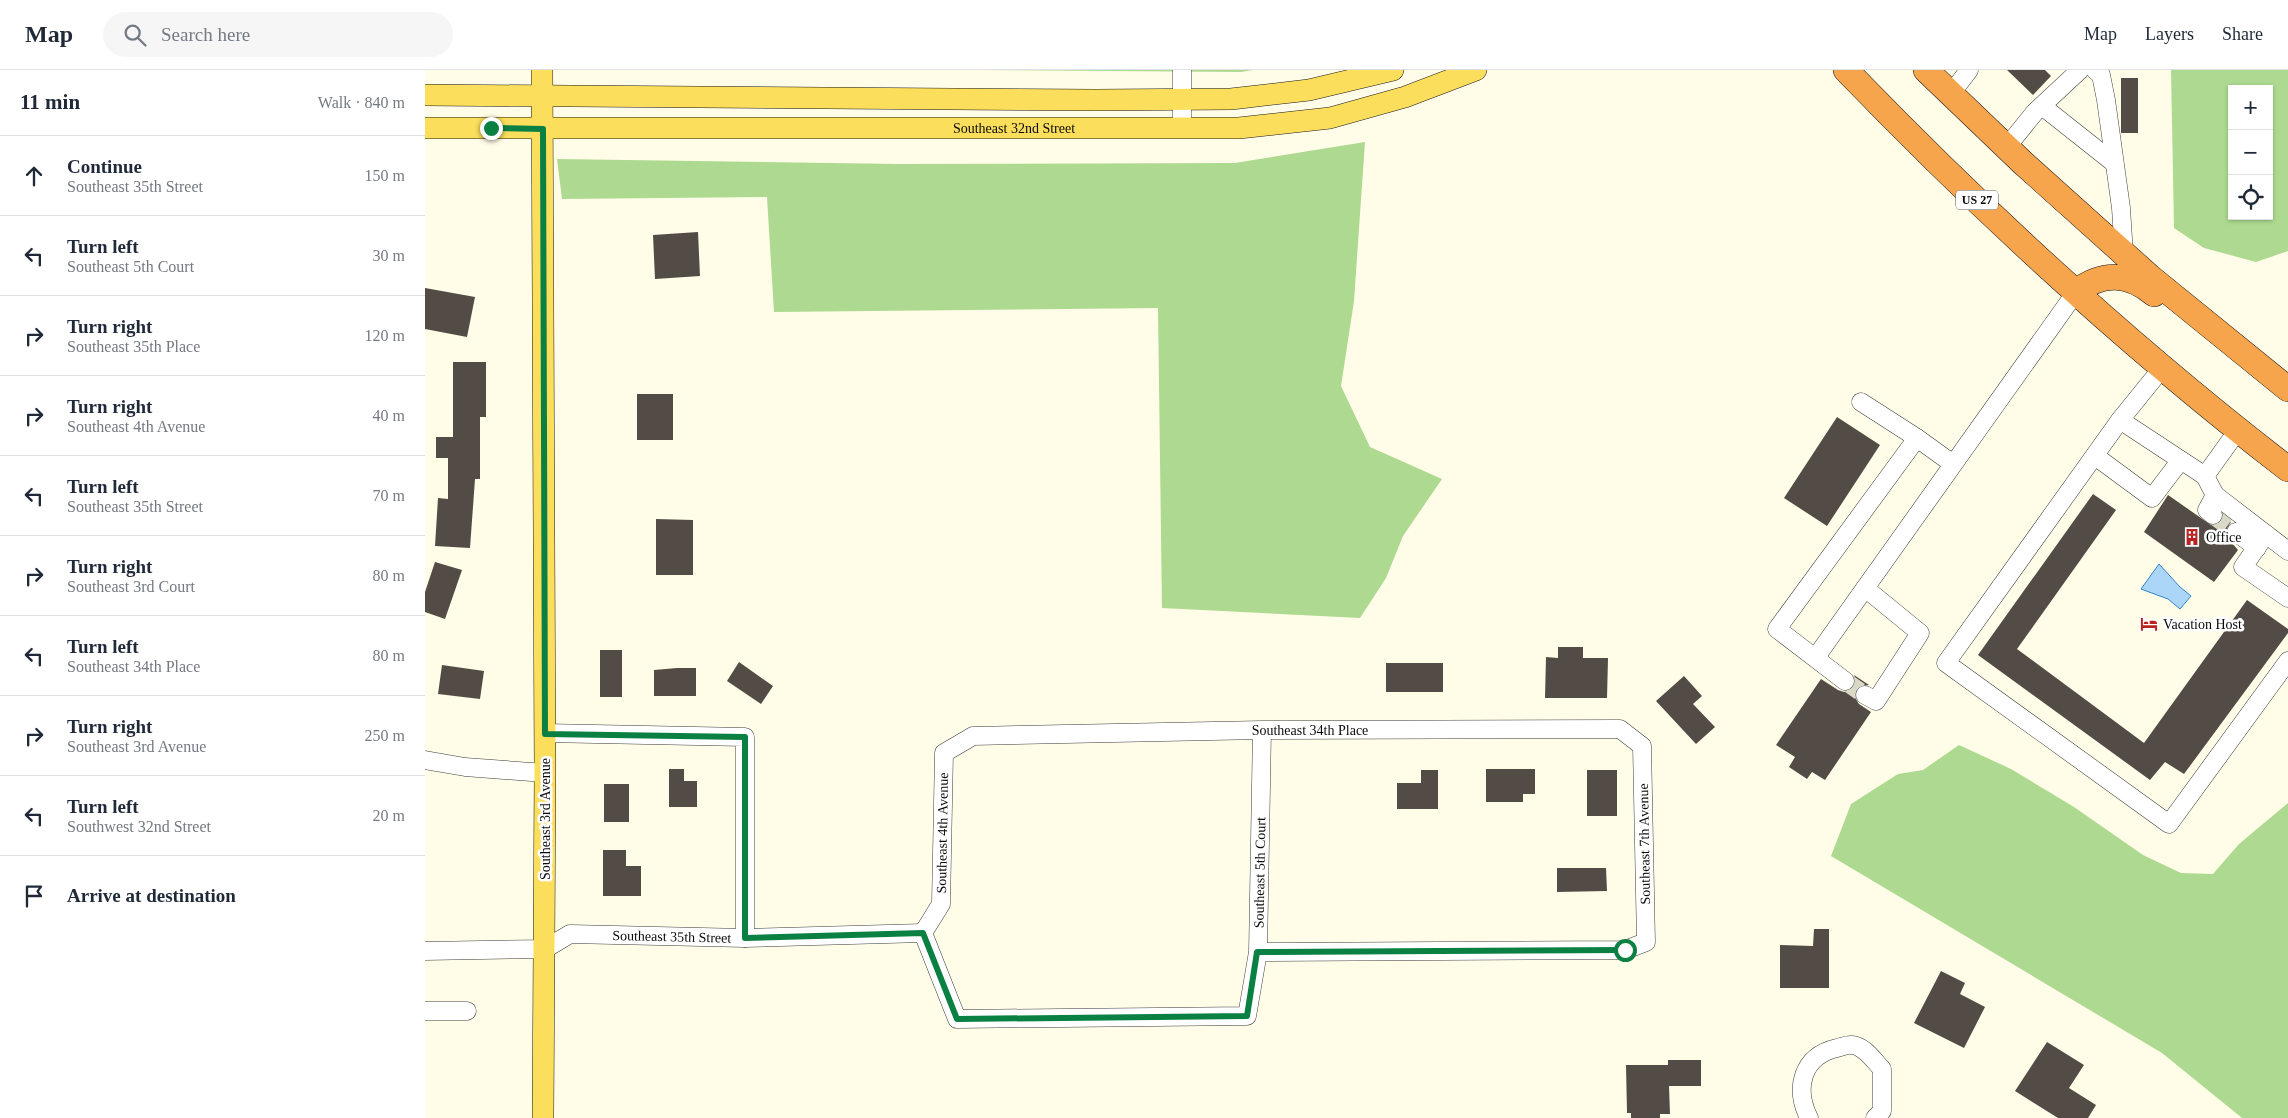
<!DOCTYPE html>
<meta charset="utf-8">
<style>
:root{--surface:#fff;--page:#f6f6f7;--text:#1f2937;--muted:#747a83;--line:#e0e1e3}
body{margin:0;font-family:"Times New Roman",serif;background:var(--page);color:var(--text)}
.controls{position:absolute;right:15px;top:15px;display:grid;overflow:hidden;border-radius:0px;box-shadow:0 1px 4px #0004}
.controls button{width:45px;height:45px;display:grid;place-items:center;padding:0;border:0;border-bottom:1px solid var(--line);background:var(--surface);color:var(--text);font:25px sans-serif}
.stop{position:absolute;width:15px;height:15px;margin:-11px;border:4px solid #0b8043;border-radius:50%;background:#fff}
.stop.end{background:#0b8043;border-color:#fff;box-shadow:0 1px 5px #0008}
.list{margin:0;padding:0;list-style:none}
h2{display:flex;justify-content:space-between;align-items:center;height:65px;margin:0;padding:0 20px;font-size:21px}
h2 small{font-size:16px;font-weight:400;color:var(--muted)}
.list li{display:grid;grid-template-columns:32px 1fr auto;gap:15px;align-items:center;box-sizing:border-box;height:80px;padding:0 20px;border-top:1px solid var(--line)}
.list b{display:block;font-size:19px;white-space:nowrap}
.list p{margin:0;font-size:16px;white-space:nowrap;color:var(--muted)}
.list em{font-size:16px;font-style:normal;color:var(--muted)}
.icon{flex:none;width:28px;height:28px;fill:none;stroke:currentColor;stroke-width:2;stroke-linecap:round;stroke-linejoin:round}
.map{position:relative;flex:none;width:1863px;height:1048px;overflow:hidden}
header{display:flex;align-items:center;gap:30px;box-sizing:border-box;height:70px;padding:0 25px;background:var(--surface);border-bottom:1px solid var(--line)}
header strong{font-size:24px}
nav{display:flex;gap:28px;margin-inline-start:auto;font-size:18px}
.search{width:350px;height:45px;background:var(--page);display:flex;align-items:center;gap:12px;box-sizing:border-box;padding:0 18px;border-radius:28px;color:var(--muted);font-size:19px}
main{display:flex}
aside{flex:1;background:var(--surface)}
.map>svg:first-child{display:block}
.forest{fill:#adda90;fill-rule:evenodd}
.water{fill:#abd6f7;stroke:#3187cf}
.building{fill:#534c46}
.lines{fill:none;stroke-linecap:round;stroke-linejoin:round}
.minor-tunnel{stroke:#dad8c6;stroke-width:18;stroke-dasharray:18 9;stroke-linecap:butt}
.minor-casing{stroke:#3d3d3d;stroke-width:19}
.major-casing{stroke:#1b1b1b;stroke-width:22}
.highway-casing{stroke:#1b1b1b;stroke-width:26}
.minor{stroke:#fff;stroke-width:18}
.major{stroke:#fbde5b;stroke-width:21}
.highway{stroke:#f7a54d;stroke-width:25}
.route{stroke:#0b8043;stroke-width:6}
.labels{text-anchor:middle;stroke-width:5;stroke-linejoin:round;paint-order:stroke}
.shield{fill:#fff;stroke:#545454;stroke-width:1}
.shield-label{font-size:12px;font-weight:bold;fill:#0a0a0a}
.street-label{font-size:14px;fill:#0a0a0a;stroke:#fff}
.poi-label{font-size:14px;fill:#0a0a0a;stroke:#fff;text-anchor:start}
</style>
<header>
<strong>Map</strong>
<div class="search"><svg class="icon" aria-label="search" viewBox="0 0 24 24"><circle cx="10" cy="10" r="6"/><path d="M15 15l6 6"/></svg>Search here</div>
<nav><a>Map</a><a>Layers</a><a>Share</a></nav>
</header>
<main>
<aside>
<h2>11 min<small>Walk · 840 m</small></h2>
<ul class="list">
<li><svg class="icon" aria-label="ahead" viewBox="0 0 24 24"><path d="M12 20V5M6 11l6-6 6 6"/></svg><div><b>Continue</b><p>Southeast 35th Street</p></div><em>150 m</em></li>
<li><svg class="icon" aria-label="left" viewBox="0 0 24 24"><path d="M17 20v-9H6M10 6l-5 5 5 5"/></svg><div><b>Turn left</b><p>Southeast 5th Court</p></div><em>30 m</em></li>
<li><svg class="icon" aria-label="right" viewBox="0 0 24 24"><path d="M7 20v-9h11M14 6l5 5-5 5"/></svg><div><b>Turn right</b><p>Southeast 35th Place</p></div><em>120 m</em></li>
<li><svg class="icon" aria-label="right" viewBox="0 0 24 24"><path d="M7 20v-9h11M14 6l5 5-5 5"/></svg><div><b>Turn right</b><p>Southeast 4th Avenue</p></div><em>40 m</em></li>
<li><svg class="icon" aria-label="left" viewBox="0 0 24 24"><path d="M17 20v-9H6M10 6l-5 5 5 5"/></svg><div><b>Turn left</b><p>Southeast 35th Street</p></div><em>70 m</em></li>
<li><svg class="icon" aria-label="right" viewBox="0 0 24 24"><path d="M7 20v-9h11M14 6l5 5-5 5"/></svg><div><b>Turn right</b><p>Southeast 3rd Court</p></div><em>80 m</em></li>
<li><svg class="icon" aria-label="left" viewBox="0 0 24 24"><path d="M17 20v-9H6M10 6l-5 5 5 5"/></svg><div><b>Turn left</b><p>Southeast 34th Place</p></div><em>80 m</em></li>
<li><svg class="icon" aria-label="right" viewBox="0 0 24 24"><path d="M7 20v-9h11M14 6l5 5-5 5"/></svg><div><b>Turn right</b><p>Southeast 3rd Avenue</p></div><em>250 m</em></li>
<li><svg class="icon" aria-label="left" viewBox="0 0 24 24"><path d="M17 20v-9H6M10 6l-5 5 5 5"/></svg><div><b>Turn left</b><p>Southwest 32nd Street</p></div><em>20 m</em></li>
<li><svg class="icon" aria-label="arrive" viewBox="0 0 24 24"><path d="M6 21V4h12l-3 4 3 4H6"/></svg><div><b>Arrive at destination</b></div></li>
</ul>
</aside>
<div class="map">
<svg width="1863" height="1048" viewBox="0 0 1863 1048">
<rect width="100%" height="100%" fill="#fffce7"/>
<path class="forest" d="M557,0H828L816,2Z
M1746,0H1863V181L1831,192L1779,178L1749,158ZM1807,19H1844V146H1807Z
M940,72L929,231L916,316L945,377L1017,409L978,466L961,508L935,548L737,538L733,238L349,242L342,127L137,129L132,89L474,94L810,93Z
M1534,675L1586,699L1649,737L1718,785L1756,803L1788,804L1814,774L1863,733V1048H1817L1737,983L1406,786L1426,734L1473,704L1498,700Z"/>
<path class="water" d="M1734,494L1755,517L1766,526L1755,539L1743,529L1716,519Z"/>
<path class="building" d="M1582,0H1620L1626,6L1608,25Z
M1696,8H1713V63H1696Z
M273,162L275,206L230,209L228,165Z
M0,218L50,227L42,267L0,259Z
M28,292H61V347H55V409H50L45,478L10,476L13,428L23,429V388H11V367H28Z
M212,324H248V370H212Z
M1412,347L1455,375L1402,456L1359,428Z
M1668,424L1691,440L1592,579L1719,673L1822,530L1863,559V563L1759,704L1740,692L1725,710L1553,585Z
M1743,425L1786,455H1792L1798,447L1806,452L1801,460V466L1813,480L1789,512L1719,462Z
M231,449L268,450V505H231Z
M10,492L37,500L20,549L0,542V522Z
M1133,577H1158V588H1183L1182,628H1120L1121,587L1133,588Z
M175,580H197V627H175Z
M314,592L348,616L336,634L302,611Z
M961,593H1018V622H961Z
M17,595L59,601L55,629L13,624Z
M252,598H271V626H229V600Z
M1429,605L1444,615L1434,616L1429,626L1434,634L1446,642L1400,710L1387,702L1382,709L1364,697L1370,687L1351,675L1396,609L1413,620L1419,622L1429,617L1431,612Z
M1259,606L1277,626L1268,634L1290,657L1271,674L1231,631Z
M244,699H259V711H272V737H244Z
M1061,699H1110V724H1098V732H1061Z
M996,700H1013V739H972V713H996Z
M1162,700H1192V746H1162Z
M179,714H204V752H179Z
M178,780H201V796H216V826H178Z
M1132,798H1181L1182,821L1132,822Z
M1389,859H1404V918H1355V875L1388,876Z
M1516,901L1540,913L1535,924L1560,937L1539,978L1489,953Z
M1622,972L1659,995L1644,1018L1671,1035L1663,1048H1633L1590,1021Z
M1243,990H1276V1016H1244L1245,1044H1235V1048H1206V1043H1202L1201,995H1243Z"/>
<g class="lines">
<path class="minor-tunnel" d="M1788,445L1811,462
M1420,611L1440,625"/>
<g class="minor-casing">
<g id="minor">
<path d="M1670,0L1676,5L1681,30L1696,138L1699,184"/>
<path d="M1525,25L1544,0"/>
<path d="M1617,36L1689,93"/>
<path d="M757,58V0"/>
<path d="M1581,78L1610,42L1655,0"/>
<path d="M1436,332L1492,368"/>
<path d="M1695,350L1738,297"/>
<path d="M1670,386L1727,428L1755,391"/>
<path d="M1780,406L1813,360"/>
<path d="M1788,445L1782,440L1790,425"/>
<path d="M1811,462L1832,478"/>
<path d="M1841,464L1818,497L1863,528"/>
<path d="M1863,481L1790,425L1780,406L1695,350L1521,593L1744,754L1863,591"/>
<path d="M1391,587L1651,222"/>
<path d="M1420,611L1352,559L1492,368L1528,394"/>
<path d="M1440,625L1451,631L1495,563L1440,518"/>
<path d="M120,663L320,667V868"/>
<path d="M0,690L40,697L120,703"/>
<path id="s1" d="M0,881L120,879L145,864L320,868L498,863"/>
<path id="s2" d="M833,882L1200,880L1221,872L1217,676L1195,659L837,660L548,666L519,683L516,834L498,863L532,949L822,946L833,882L837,660"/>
<path d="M0,941H42"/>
<path d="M1384,1048C1369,1018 1377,986 1412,978C1416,977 1423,974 1427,975C1440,976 1449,991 1457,999V1041L1450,1048"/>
</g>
</g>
<g class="major-casing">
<g id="major">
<path d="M117,0L120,703L118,1048"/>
<path d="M0,25L670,30L806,29L884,20L968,0"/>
<path id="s3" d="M0,58H814L905,48L980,27L1051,0"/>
</g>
</g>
<g class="highway-casing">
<path id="highway" d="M1421,0C1559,143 1706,278 1863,399
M1501,0L1598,93L1725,207L1863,319
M1651,222C1677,202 1703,202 1729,224"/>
</g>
<use href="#minor" class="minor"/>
<use href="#major" class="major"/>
<use href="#highway" class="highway"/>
</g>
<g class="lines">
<path class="route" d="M66,58L118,59L120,664L320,667V868L498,863L532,949L822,946L832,882L1200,880"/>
</g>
<defs>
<g id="building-bare" transform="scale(1.35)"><path d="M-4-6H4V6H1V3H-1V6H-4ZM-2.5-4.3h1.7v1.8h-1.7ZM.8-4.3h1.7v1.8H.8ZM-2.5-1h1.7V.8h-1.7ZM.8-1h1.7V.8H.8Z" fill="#bb2321" stroke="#fff" stroke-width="2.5" paint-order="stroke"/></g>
<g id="hotel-bare" transform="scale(1.35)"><path d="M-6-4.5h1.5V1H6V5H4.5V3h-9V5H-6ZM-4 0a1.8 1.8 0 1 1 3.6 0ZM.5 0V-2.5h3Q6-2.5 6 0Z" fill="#bb2321" stroke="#fff" stroke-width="2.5" paint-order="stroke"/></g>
</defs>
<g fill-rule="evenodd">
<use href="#building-bare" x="1767" y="467"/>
<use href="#hotel-bare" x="1724" y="554"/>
</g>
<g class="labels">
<rect class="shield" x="1531" y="120.5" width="42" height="19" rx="4"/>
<g class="shield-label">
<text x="1552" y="134">US 27</text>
</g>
<g class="street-label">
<text dy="5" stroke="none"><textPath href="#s3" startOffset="589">Southeast 32nd Street</textPath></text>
<text x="885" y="665">Southeast 34th Place</text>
<text transform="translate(120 749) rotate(-90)" y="5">Southeast 3rd Avenue</text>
<text transform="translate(517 763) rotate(-89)" y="5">Southeast 4th Avenue</text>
<text transform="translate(1219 774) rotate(-91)" y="5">Southeast 7th Avenue</text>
<text dy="5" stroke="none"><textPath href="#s2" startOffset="2006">Southeast 5th Court</textPath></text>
<text dy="5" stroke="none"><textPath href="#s1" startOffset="251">Southeast 35th Street</textPath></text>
</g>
<g class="poi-label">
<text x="1781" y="472">Office</text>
<text x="1738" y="559">Vacation Host</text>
</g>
</g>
</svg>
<div class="controls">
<button>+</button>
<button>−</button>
<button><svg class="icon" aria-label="locate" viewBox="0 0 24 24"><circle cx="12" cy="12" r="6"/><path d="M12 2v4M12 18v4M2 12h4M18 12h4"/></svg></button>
</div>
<div class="stop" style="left:1200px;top:880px"></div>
<div class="stop end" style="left:66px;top:58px"></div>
</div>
</main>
